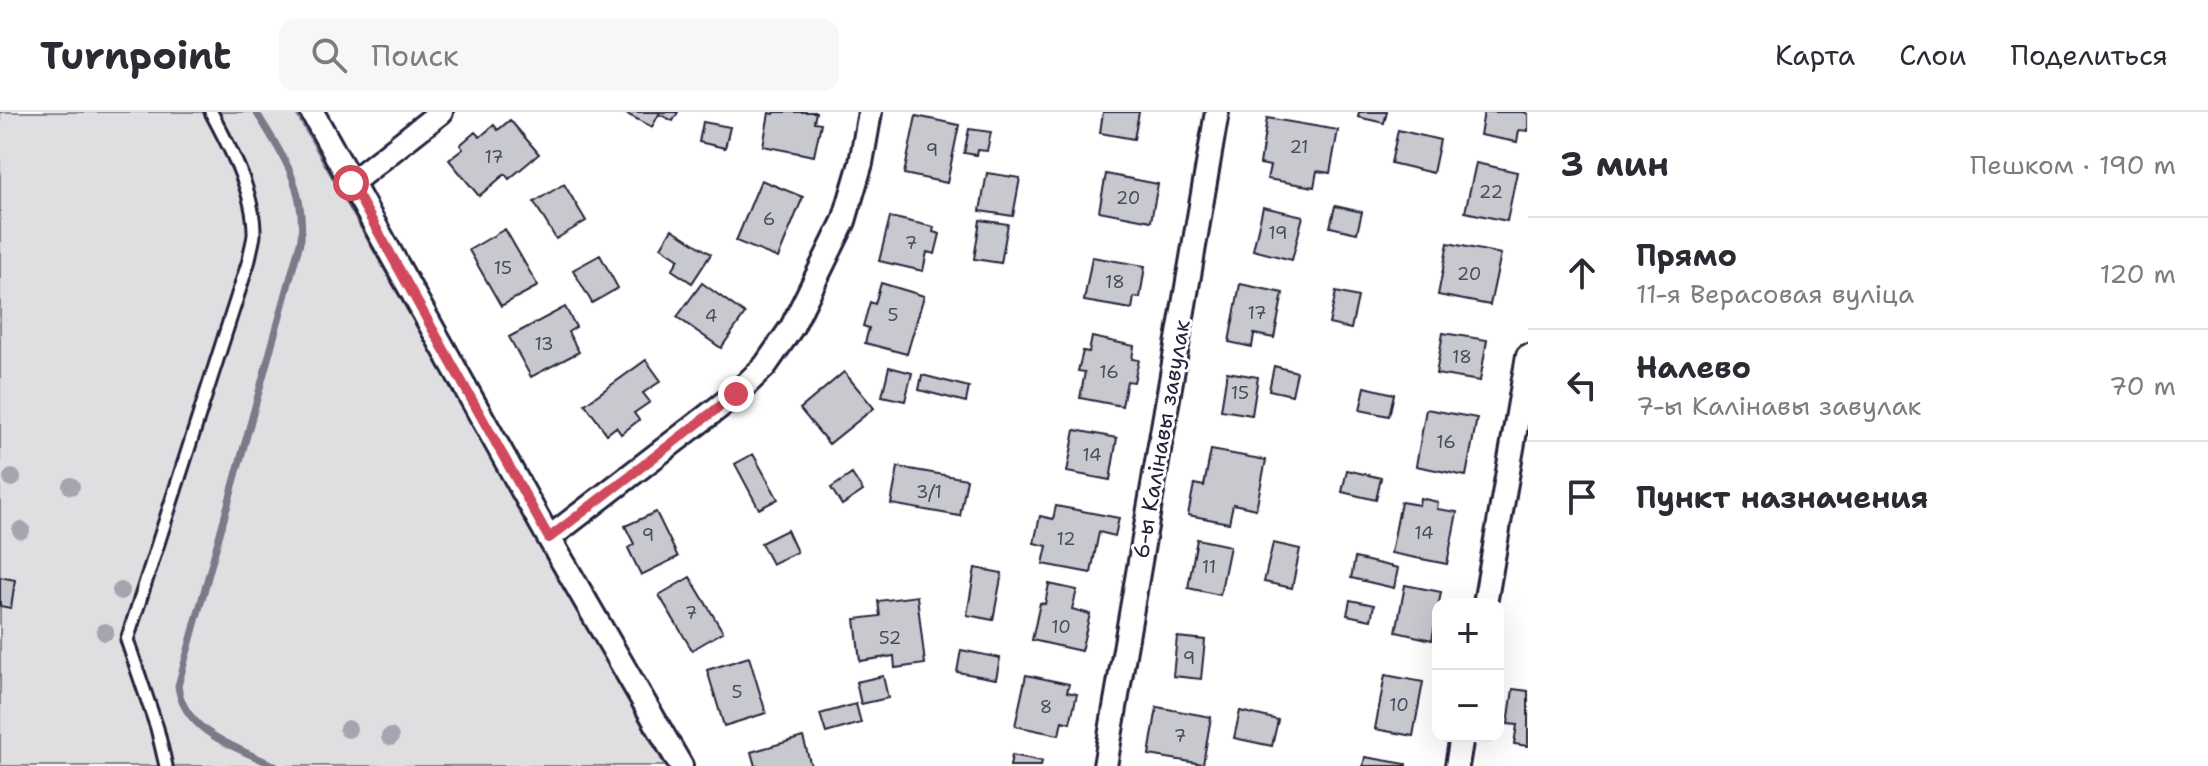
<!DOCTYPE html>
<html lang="ru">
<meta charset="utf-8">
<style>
:root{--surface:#fff;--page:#f7f7f7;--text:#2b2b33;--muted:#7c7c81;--line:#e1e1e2}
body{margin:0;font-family:"Shantell Sans",sans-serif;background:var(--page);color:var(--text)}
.controls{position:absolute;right:24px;bottom:24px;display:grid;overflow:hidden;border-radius:16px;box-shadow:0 8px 32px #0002}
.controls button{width:72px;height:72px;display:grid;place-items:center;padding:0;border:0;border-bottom:2px solid var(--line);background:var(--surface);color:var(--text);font:40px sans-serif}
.stop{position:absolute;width:24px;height:24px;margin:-18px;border:6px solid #d1495b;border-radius:50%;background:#fff}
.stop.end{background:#d1495b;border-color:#fff;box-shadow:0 2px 8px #0008}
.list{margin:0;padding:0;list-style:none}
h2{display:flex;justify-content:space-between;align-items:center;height:104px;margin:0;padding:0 32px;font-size:34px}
h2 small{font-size:26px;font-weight:400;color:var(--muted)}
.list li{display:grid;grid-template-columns:52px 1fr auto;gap:24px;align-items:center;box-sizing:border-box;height:112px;padding:0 32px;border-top:2px solid var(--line)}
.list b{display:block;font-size:30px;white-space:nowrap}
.list p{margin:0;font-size:26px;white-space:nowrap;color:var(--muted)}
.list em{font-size:26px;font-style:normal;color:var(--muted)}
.icon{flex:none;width:44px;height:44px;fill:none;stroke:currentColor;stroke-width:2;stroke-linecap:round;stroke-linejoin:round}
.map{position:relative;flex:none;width:1528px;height:654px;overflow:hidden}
header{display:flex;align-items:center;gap:48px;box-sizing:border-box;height:112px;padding:0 40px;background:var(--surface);border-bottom:2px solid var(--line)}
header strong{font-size:38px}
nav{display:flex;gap:44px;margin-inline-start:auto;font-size:28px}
.search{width:560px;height:72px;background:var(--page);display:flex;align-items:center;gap:20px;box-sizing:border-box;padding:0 28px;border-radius:16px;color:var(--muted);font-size:30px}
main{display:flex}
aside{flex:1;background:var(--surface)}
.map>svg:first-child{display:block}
.green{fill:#dfdfe2;stroke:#80808e;stroke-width:2}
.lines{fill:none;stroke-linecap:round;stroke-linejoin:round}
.stream{stroke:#7a7a88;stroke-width:7}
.building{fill:#c8c8cf;stroke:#22223b;stroke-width:2}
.lane-casing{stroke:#22223b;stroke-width:17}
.street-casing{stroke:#22223b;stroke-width:28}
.lane{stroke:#fff;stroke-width:11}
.street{stroke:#fff;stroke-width:22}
.tree{fill:#a5a5af}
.route{stroke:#d1495b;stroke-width:10}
.labels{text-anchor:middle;stroke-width:6;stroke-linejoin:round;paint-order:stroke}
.number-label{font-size:18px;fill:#4c4c60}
.street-label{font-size:22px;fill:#22223b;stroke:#fff}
</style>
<header>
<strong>Turnpoint</strong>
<div class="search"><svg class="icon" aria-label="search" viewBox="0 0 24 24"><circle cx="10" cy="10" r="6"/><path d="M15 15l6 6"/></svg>Поиск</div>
<nav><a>Карта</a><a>Слои</a><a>Поделиться</a></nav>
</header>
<main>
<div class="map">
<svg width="1528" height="654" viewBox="0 0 1528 654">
<rect width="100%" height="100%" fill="#fff"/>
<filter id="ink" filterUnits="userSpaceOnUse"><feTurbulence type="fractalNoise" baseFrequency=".0125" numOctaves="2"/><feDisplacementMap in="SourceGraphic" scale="16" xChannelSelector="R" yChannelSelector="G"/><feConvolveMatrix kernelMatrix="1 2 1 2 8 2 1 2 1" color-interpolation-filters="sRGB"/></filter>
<g filter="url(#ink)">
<path class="green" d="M0,0H295L665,654H0Z"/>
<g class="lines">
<path class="stream" d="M256,0C282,41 306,76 301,127L178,574C184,621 237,635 275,654"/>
</g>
<path class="building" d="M623,0H678L673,9L659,2L652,15Z
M775,0H816L814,10L821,11L814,44L763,34L769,1L774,2Z
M1103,0H1139L1134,27L1100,21Z
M1359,0H1387L1384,11L1358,5Z
M1484,0H1524L1528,2V19L1519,18L1517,30L1480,23Z
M916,4L959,13L947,71L904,62Z
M1267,6L1338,18L1330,61L1317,59L1314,75L1267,67L1270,54L1260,52Z
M510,8L539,42L509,67L505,62L479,84L449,48L463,37L460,33L475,20L480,25L494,13L498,18Z
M703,10L730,15L725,36L699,30Z
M969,17L991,20L987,39L978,38L977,43L964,41Z
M1398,18L1440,28L1433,61L1391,51Z
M1476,51L1517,60L1507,109L1465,100Z
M987,61L1020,66L1013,104L980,99Z
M1106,62L1158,72L1151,109L1099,99Z
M761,68L803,85L778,146L736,129Z
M564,72L586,109L556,127L534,90Z
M1335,94L1362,100L1357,121L1330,115Z
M1263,95L1303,104L1292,148L1253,138Z
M890,105L934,115L933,120L940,122L935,142L927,140L923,159L879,149Z
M980,108L1008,112L1001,151L974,147Z
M505,117L538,174L501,194L469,138Z
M672,117L711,142L692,171L672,158L679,147L661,135Z
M1448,131L1501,142L1490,193L1438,183Z
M600,143L618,176L592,191L573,158Z
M1092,145L1145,154L1140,186L1134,185L1132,197L1084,189Z
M702,171L745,202L721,236L677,205Z
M881,171L924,184L907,242L865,231L869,216L863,214L870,190L875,192Z
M1240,172L1283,181L1274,226L1254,222L1252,235L1229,230Z
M1336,180L1358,185L1351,217L1329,212Z
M565,195L576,215L568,220L579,240L531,265L509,225Z
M1443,221L1487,228L1480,269L1436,262Z
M1092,225L1134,234L1132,247L1139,248L1134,270L1127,269L1122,294L1080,286L1085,260L1078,259L1083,239L1089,240Z
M646,248L661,269L643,281L650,290L634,301L639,308L621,322L616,315L607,322L585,292Z
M1274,254L1297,260L1292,283L1269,278Z
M889,255L912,261L905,289L882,284Z
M844,260L874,296L829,332L800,297Z
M1227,260L1258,265L1252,303L1221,298Z
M922,263L969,275L966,290L919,278Z
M1365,275L1394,282L1389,304L1360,298Z
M1426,297L1477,306L1466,364L1416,354Z
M1075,318L1117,326L1110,368L1067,360Z
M1211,338L1266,348L1256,397L1233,392L1229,411L1188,403L1194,372L1204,374Z
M753,342L778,387L759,397L735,352Z
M898,355L967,367L960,404L891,392Z
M1347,358L1381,366L1376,388L1342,380Z
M852,362L863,379L842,393L831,376Z
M1420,386L1438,390L1437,397L1457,400L1447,452L1391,441L1401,390L1419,393Z
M1056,394L1119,406L1115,424L1099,420L1091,461L1043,452L1047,434L1034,431L1040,404L1053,407Z
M656,400L678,445L641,463L628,436L634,432L625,414Z
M787,418L797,440L772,452L761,431Z
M1197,427L1230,434L1220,483L1188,476Z
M1273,431L1300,437L1292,476L1264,470Z
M1355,446L1398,456L1394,476L1351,466Z
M975,456L1002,461L993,508L967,503Z
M0,465L15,468L11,496L0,494Z
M690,465L723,520L692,538L659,483Z
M1049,472L1077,478L1072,497L1090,502L1081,539L1032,528L1040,491L1045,492Z
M1405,473L1441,480L1432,528L1396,520Z
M917,484L925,552L895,556L894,544L860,549L855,507L880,504L878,489Z
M1350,488L1374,493L1371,508L1347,503Z
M1177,525L1205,528L1201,567L1173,564Z
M961,538L1000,546L996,567L957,560Z
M749,545L766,601L724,614L707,558Z
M1026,563L1069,572L1067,580L1077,582L1070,611L1062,609L1059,623L1015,614Z
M1385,563L1423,570L1413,624L1375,617Z
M883,564L888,586L861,592L856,570Z
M1513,577L1528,579V634L1514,632L1517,613L1508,612Z
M856,592L861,611L826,621L820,602Z
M1157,595L1211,605L1203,652L1149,643Z
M1240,599L1278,608L1272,634L1234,626Z
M803,625L811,654H755L751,640Z
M1012,643L1042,649L1041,654H1010Z
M1365,645L1406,652V654H1363Z"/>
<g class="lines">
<g class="lane-casing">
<path id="lane" d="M166,654L157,616L127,528L249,148C250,140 253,131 254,123C255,81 230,36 211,0"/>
</g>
<g class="street-casing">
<path id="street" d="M312,0L549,426L681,654
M351,71L441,0
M549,426L736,282L765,254L792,215L844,109L861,51L870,0
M1485,492L1528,244
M1105,654L1217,0
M1457,654L1462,624"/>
</g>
<use href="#lane" class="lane"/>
<use href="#street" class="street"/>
</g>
<g class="tree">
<circle cx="12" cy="366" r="9"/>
<circle cx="71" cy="374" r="9"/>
<circle cx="21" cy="418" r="9"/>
<circle cx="121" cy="479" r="9"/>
<circle cx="105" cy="520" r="9"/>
<circle cx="348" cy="617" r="9"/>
<circle cx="390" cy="625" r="9"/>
</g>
</g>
<g class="lines" filter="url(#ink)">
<path class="route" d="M351,71L549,426L736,282"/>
</g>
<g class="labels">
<g class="number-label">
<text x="1299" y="41">21</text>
<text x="932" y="44">9</text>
<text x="494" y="51">17</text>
<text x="1491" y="86">22</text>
<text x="1128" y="92">20</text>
<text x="769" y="113">6</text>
<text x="1278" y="127">19</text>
<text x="911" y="137">7</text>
<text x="503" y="162">15</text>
<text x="1469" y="168">20</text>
<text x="1115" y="176">18</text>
<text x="1257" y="207">17</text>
<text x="893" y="209">5</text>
<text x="711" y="210">4</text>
<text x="544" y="238">13</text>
<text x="1462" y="251">18</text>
<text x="1109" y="266">16</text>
<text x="1240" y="287">15</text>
<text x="1446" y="336">16</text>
<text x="1092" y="349">14</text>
<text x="929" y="386">3/1</text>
<text x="1424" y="427">14</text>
<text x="648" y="429">9</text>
<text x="1066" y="433">12</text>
<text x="1209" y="461">11</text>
<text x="691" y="507">7</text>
<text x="1061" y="521">10</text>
<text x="890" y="532">52</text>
<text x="1189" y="552">9</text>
<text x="737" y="586">5</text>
<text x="1399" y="599">10</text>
<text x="1046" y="601">8</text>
<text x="1180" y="630">7</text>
</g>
<g class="street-label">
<text transform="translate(1161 327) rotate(-80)" y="8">6-ы Калінавы завулак</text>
</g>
</g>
</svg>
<div class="controls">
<button>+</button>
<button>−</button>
</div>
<div class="stop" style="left:351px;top:71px"></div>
<div class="stop end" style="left:736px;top:282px"></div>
</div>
<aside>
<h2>3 мин<small>Пешком · 190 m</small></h2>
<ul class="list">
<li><svg class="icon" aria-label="ahead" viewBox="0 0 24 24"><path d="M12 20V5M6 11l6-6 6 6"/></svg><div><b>Прямо</b><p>11-я Верасовая вуліца</p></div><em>120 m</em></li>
<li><svg class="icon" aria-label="left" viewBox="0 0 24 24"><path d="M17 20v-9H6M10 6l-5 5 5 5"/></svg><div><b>Налево</b><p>7-ы Калінавы завулак</p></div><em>70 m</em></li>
<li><svg class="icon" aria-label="arrive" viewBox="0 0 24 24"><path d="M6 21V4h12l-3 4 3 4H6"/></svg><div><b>Пункт назначения</b></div></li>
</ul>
</aside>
</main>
